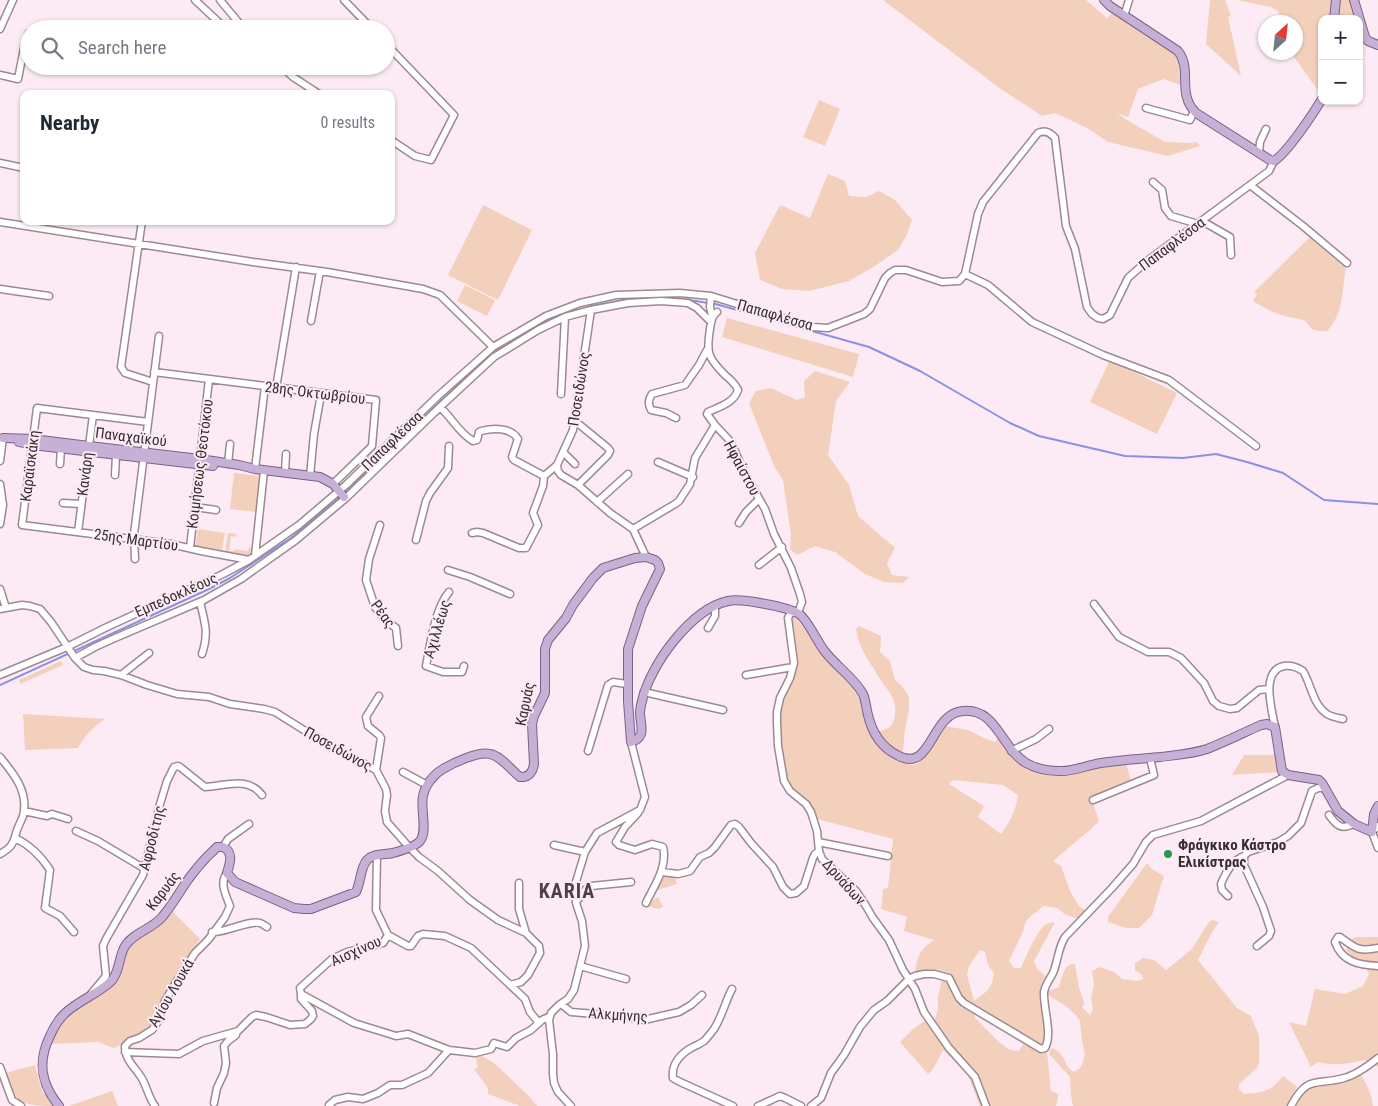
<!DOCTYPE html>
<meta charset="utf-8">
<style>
:root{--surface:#fff;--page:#f6f6f7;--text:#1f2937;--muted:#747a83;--line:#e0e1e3}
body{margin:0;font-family:"Roboto Condensed",sans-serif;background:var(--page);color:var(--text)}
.controls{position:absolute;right:15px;top:15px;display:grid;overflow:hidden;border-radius:10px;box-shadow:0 1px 4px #0004}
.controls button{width:45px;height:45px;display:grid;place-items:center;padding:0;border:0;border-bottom:1px solid var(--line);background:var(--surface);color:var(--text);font:25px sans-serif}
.compass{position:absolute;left:1258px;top:15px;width:45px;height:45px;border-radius:50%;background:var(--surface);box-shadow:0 1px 4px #0004;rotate:27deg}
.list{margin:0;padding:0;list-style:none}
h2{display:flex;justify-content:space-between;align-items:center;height:65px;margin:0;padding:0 20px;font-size:21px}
h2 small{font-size:16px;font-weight:400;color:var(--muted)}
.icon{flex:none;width:28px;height:28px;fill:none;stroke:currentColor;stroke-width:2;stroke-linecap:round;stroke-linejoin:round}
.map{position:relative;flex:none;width:1378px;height:1106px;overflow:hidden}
.search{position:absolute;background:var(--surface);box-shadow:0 1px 4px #0004;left:20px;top:20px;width:375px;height:55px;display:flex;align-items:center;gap:12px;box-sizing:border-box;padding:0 18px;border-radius:28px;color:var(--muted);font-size:19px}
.panel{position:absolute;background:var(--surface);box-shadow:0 1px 4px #0004;left:20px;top:90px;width:375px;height:135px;border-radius:10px}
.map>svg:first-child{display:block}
.green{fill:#f3d0bc;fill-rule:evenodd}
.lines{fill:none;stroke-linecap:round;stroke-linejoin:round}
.stream{stroke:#8990e8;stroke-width:2}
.minor-casing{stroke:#9d8993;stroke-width:9}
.major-casing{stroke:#7c608a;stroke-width:10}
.minor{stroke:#fff;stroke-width:6}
.major{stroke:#c7b0d6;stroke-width:8}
.poi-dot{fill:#2a9750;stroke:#fcebf4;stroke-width:2}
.labels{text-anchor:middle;stroke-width:4;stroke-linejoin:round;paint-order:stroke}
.street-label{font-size:15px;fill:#362e32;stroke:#fcebf4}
.poi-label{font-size:15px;font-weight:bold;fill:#362e32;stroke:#fcebf4;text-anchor:start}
.district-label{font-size:20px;font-weight:bold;letter-spacing:1px;fill:#503e48;stroke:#fcebf4}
</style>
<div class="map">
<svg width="1378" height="1106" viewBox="0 0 1378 1106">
<rect width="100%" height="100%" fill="#fcebf4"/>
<path class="green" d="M883,0H1086L1107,18L1112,13L1149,38L1174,53L1179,63L1180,85L1163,79L1138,89L1128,117L1117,113L1127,120L1165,142L1189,143L1197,142L1200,146L1168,156L1108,142L1087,128L1055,113L1042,116L998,87Z
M1210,0H1225L1231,16L1228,17L1241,76L1206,44Z
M1237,0H1331L1330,19H1322V87L1320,93L1291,53L1296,52V22H1278L1279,12L1271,7Z
M1338,0H1353L1357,19H1337Z
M819,100L840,109L825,146L803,137Z
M828,174L845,181L849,196L866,197L879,191L895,200L912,220L907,234L899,249L875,266L849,281L809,291L782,289L760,280L755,253L780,205L810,218Z
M483,205L532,230L498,300L448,275Z
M1310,237L1346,268C1342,289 1344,314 1327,331C1304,332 1314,324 1300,319C1297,318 1292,318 1289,317C1276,314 1264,308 1253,301L1257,294L1254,292Z
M465,285L495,300L487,316L457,301Z
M727,318L859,354L853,377L722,337Z
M1110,360L1177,393L1157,434L1090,402Z
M815,371L850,382L836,401L828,455L849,485L858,516L895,548L887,563L892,575L909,577L903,583L884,582L865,574L835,552L815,546L797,555L790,549L791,535L783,480L774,466L749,403L756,391L771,388L797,400L805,397L804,381Z
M234,473L260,476L256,512L230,509Z
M198,529L225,533L222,551L195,548Z
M228,533L237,534L236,537L231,536L229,551H234L235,549L248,551L249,547L252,548L251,554L249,556L225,553Z
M791,615C804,624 816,648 827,661C837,673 849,682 858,696C864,707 863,720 870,732C880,731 891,731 894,719C900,698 884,688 875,671C867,659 858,644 856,629L859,626L881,636L880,652L890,661L895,680L903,687L909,697V709L905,729L902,761C908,765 913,766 919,763L944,726L968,730L984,738L995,742L999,738L1003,747L1008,753L1016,760L1029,768H1082L1126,763L1131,781L1091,798L1099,821L1091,829L1053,861L1061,866L1070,891L1079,906L1088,912L1080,919L1066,915L1057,908L1043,906L1037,912L1032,915L1026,921L1022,934L1009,961L1014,968H1021C1025,959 1037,930 1046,924C1048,923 1051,923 1054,922V924L1034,961L1037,969L1047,977L1043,987L1046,1033L1044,1045H1040L975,1010V1018L1000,1043L1010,1050L1019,1051L1024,1043L1040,1051L1047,1052L1051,1091L1058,1094V1098L1056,1106H980L969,1078L962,1068L943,1050L933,1069L928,1074L900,1042L913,1029L926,1020L934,1024L938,1008V997L943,974L934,972H915C918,955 920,949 934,940L904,931L907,917L881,909L883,889L888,888L893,839L817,819H815L791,791L783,777L779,718L780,706L792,676L790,620ZM953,780L1003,785L1018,795C1016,810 1010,822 1001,834L978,817L984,806L949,784ZM980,950L985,952L988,965L994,973C992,989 986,992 974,1001L967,975L969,966Z
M61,661L63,665L20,684L19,680Z
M23,714L105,719C94,727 85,735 78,748L25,750Z
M1244,755H1278L1280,772L1232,775Z
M1147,863L1152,869L1164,876L1152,915L1139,928H1126L1108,922V917Z
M661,875L675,877L677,884L654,891Z
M658,897L663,907L658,909L648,906L650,902Z
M171,910L200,939L168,990L152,1024L148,1030L114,1048L98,1042L48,1044L66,1014L103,991L130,944Z
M1213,920L1219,922L1211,934L1198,960L1237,1008L1251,1016L1259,1036V1063L1257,1068L1239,1084V1089L1244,1094C1263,1092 1271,1092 1283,1076L1297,1087L1286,1106H1073L1071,1095L1070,1077L1049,1054L1050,1050L1052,1048C1066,1053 1064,1067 1074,1072L1080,1068L1083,1062L1085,1054L1082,1041L1080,1021L1075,1014L1064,1005L1046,994V989L1052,990L1059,987C1063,977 1063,963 1075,964L1079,988L1084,1002V1005L1082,1007L1090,1015L1093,1009L1091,998L1094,985L1092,971L1100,967L1114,972L1122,979L1137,981L1143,979L1142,975L1135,970V963L1143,958L1154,960L1166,970L1192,949L1209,922Z
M1356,937H1378V1067L1365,1060C1347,1063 1338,1067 1318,1062L1311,1067L1289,1022L1306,1026L1315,989L1345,994L1363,986L1369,974L1364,963L1351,956L1346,950L1351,939Z
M479,1054L494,1063L529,1096L537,1106H520L488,1094V1088L474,1069L478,1068L475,1055Z
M35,1065L42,1091L55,1106C41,1106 22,1106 13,1096C9,1089 8,1080 5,1073Z
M1361,1075C1367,1084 1372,1095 1373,1106H1297L1304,1091L1310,1086L1346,1081Z
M112,1091L118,1106H69Z"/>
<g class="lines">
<path class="stream" d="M712,303L869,347L920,371L1010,423L1039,436L1125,456L1183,458L1216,454L1247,462L1283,473L1324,500L1378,504
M569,313C613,298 662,294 708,303
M542,325L562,315
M345,493L481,363L496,352L516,340
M0,685L209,589L230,578L291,538L341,496"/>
<g class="minor-casing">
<path id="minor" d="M195,0L226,29
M220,0L244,29
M344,0L372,29
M1124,16L1129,0
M0,29L13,0
M386,44L454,115L431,160L415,156L391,140
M281,66L293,77L319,94
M0,75L18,79L24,48L29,33
M1146,108L1190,120L1194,111
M1259,153L1260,142L1266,129
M0,163L24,168
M1153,182L1162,190L1165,208L1171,216L1198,224
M1250,185L1303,226L1347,263
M142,221L121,367L125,373L153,382
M1202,221L1230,237L1231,255
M0,222L253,262L327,272L423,289L440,295L493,347
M965,274L988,285L1032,322L1103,355L1169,380L1256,446
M0,289L49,296
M711,296L710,307L712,316
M717,312C711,316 711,323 710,329C706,353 708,358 725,375C730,379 735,383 738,390C734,403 719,407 708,412L707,414L715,425L731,442L744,472L765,509L774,534L791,568L800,594L802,602L799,610L790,614L788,618L794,663L790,678L780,698L777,712V722L778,746L784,781L790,791L806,804L811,812L817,831L819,851L822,859L856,891L866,906L873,918L889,940L903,970L915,989L924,1012L949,1048L975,1077L986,1106
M311,321L320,271
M154,372L376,400L372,446L368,450L333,484
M276,388L296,267
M561,394L565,317
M440,407C452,418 459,433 473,441L477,440L479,432L481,431C493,428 511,427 518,439L512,457L514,460L544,476L557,465L573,430L591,310
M676,418L666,413L651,410C648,404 648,400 652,394L685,385L699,365L707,350
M575,421L608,448L610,451L608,455L578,485
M148,422L37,408L22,525L171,544L201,551L249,560
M563,452L575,464
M0,461L3,438
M658,462L693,477
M60,464L61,448
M228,464L230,444
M557,465L558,471L561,475L578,485L610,513L633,529L646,557
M255,469L265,386
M285,473L286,454
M115,475L116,455
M310,476L314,434L321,394
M0,484L3,505L0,524
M597,502L628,474
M63,503L81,504
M195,507L216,510
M739,523L746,512L759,499
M380,525L369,559L366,580L375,607L385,620L396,628L398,646
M633,529L675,504L679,501L690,484L695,458L715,425
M78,532L93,415
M472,533L477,532L483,533L519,548H526L538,525L533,513L543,486L544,476
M416,540L426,501L430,493L448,468L449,446
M190,548L209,379
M255,556L264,471
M135,559L134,534L159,336
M759,565L782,547
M448,570L470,577L510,594
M0,589L6,608
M449,592C435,608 430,645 426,666L443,672H462L464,666
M200,602C205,623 209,633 202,654
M1094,604L1119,637L1148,652H1169L1181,658L1204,683L1213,701L1219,706L1230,709L1237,708L1259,690L1269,689
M0,609L22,605L30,606L40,609L51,622L75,658L84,667L93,670L104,671L121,675L147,685L177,694L209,697L230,704L264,709L275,712L315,737L376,770L386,789L387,795L385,811L387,822L409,847L419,857L438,871L470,900L498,920L526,933L539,946L540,953L528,975L521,982L510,985
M708,628L715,616V606
M75,658L95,647L115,638L204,600L241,579L296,540L346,498L440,407L494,357L538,330L565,317L591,310L628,303L661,301L688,303L697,308L711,322
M0,675L67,647L107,627L223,574L249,560L299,525L346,485L438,396L493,347L546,316L580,303L616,295L680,293L711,296L812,327L828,328L864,314L870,309L885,278L890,273L895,270H906L942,282L959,281L965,274L978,214L983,202L1038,133C1044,130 1050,132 1055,138L1066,226L1075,249L1087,307L1092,314L1098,318L1103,319L1110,315L1128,278L1147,261L1269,171L1274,161
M121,675L149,653
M746,675L793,667
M644,692L723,710
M1275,727C1272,710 1260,671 1284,666C1291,665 1297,667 1303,671C1311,684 1313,705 1327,714C1332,717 1338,718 1343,719
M588,751L608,685L613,682L627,684
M1011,751L1036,739L1049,729
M0,757C14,774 29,792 23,816C21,821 19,825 17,830C13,843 13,847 0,854
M376,770L381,738L379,735L368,726L366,717L379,696
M403,772L427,785
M1093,800L1154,775L1150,758
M24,811L47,816L52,814L68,819
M638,813L625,827L616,842L619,845L635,850L652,844L663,847C668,867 654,886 646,903
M1329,815C1337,826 1341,830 1354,824
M1378,826L1372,832L1378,848
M76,831L98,841L145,869
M15,838C30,845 41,856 50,870L45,908L60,916L74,932
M818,842L888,856
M554,845L585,852
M223,847L228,839L249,824
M377,855L376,910L388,935L383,943L347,952L332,959L300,988L301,994L354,1023L396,1036L408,1034L449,1050L475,1053L491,1049L494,1043L507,1047L516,1038L531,1030L542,1020L549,1017
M662,872L678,874L690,871L700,857L709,853L715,847L731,825L735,824L739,827L751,843L773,867L783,887L790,894L796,893L804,886L813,858L815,854L819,851
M519,883V909L526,933
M1228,896L1222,890L1221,884C1225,874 1233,860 1244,856
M576,902L586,889L591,886L631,882
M212,932C225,933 248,920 260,923C263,924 265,926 267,927
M388,935L408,946H411L418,936L423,934L445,936L471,948L525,999L530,1012L539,1023
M1257,946L1269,936L1271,931L1263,907L1244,865V856L1248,852L1278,842L1288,836L1301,823L1312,791L1318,788H1325
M1378,948C1358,952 1355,948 1340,937H1338L1335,942C1342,962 1359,965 1378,966
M580,966L626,979
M732,989C725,1002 722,1017 714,1029C711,1033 707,1038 704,1041C700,1044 697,1045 693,1047C681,1053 671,1064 673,1078L678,1081L733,1106
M91,994L106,976L103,946L106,939L143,875L160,804L167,781L174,767L178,766L180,767L205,787C225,786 248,776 262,795
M561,1004L571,1012L621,1016L644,1020L679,1012L691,1005L702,995
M125,1052L179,1054L203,1041L238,1031L252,1017L256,1015L266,1017L290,1025L305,1024L311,1019L313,1016L312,1011L301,999V994
M0,1067L12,1100L21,1106
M214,1103L217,1088L224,1073L226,1063L224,1046L228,1041L236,1035V1032
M329,1105L335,1100L348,1097L363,1099L378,1093L390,1085H402L428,1073L449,1050
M155,1106C148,1097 147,1086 141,1077C134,1066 125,1060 125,1046L130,1041L139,1038L152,1030L157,1023L165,1001L175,984L195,953L208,940L225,917L230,906C226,895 219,883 227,873
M571,1106L558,1092L554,1083L553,1074V1054L549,1020L551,1013L559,1005L568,999L574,990L585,946L582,921L576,903L575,885L585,852L597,833L640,810L645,797L631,742
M758,1106L780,1096L785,1098L801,1106
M811,1106L821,1098L831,1073L844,1055L860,1027L874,1010L887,1001L909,979L915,976L924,974H934L949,978L959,998L964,1003L1041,1049L1045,1048C1053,1034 1043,1008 1044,992C1045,985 1050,979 1053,973C1058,961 1058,948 1065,937L1112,888L1133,864L1146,842L1153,835L1201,821L1288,775
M1291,1106C1308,1074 1316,1086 1344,1078C1356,1075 1368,1066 1378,1058"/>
</g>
<g class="major-casing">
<path id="major" d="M1104,0L1110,6L1178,51C1193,70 1176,93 1196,113L1270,160L1274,161C1287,153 1313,114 1322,99
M1354,0L1365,37L1368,41L1378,45
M1334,19L1336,0
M3,438L33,439L89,446L200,459L239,465L255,469L320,477L333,484L344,497
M19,442L32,445L213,466
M59,1106C41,1084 37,1062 50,1036C55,1024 62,1014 73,1007C83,999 107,988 113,979C120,969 119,956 125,946C134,932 153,929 163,916C172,905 179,893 187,881C195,870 204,859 214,850L217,847H223C234,852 230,863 227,873L235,882L294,908L304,909H311L356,892C361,882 360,868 367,860C374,853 384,855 393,853C400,851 415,847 420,841C428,831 420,808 423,796C425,785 434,774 443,769C453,763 478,751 490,754C501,756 511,770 520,777C528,778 533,772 534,764L532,724L534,716L545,693V649L548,640L566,618L573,605L593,578L603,568L635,558L646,557L655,560L658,563L660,569L642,606L628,649V701L631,742C635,741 639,739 641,734C643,728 640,720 640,713C640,709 641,705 642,701C650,665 691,609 728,601C741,598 788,607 799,614C807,619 817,641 823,649C835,666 853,676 863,694C866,701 866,708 868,715C872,732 881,747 897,755C932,775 930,713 963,711C997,708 1001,748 1026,763C1035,768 1048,771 1059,771C1073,772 1087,765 1101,763C1120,760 1140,759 1160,757C1176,755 1192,754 1207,749C1225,742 1243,733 1261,725L1267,724L1275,727L1282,771L1288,775L1319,780L1322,783L1338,811L1354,824L1372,832L1374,814L1378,806"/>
</g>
<use href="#minor" class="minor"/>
<use href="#major" class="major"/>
</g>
<circle class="poi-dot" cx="1168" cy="854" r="5"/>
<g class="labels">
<g class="street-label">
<text transform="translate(1172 244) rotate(-37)" y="5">Παπαφλέσσα</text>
<text transform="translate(775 315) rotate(16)" y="5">Παπαφλέσσα</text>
<text transform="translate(579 389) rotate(-81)" y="5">Ποσειδώνος</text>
<text transform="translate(315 393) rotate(7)" y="5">28ης Οκτωβρίου</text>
<text transform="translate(131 437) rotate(7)" y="5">Παναχαϊκού</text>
<text transform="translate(392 441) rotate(-44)" y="5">Παπαφλέσσα</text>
<text transform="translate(200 464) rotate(-83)" y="5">Κοιμήσεως Θεοτόκου</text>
<text transform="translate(30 466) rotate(-83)" y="5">Καραϊσκάκη</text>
<text transform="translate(742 468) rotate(62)" y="5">Ηφαίστου</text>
<text transform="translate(85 474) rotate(-83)" y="5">Κανάρη</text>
<text transform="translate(136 540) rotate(8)" y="5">25ης Μαρτίου</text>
<text transform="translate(176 595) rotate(-24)" y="5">Εμπεδοκλέους</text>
<text transform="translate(383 614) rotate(54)" y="5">Ρέας</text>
<text transform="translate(437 629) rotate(-73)" y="5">Αχιλλέως</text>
<text transform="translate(525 704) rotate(-78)" y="5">Καρυάς</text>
<text transform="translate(338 749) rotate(29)" y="5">Ποσειδώνος</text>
<text transform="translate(152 838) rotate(-76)" y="5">Αφροδίτης</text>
<text transform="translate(844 882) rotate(48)" y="5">Δρυάδων</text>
<text transform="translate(163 891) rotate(-53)" y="5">Καρυάς</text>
<text transform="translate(356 951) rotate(-24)" y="5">Αισχίνου</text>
<text transform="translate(171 993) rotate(-60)" y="5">Αγίου Λουκά</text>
<text transform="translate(618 1015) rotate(4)" y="5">Αλκμήνης</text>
</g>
<g class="poi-label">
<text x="1178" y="850">Φράγκικο Κάστρο<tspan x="1178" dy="17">Ελικίστρας</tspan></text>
</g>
<g class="district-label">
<text x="567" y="898">KARIA</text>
</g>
</g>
</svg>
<div class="controls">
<button>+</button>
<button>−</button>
</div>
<svg class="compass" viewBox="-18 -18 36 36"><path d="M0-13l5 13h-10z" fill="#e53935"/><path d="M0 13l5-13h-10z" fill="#747a83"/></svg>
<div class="search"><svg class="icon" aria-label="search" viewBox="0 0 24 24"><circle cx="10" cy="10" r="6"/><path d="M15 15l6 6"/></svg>Search here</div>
<section class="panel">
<h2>Nearby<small>0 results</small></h2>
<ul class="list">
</ul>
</section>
</div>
